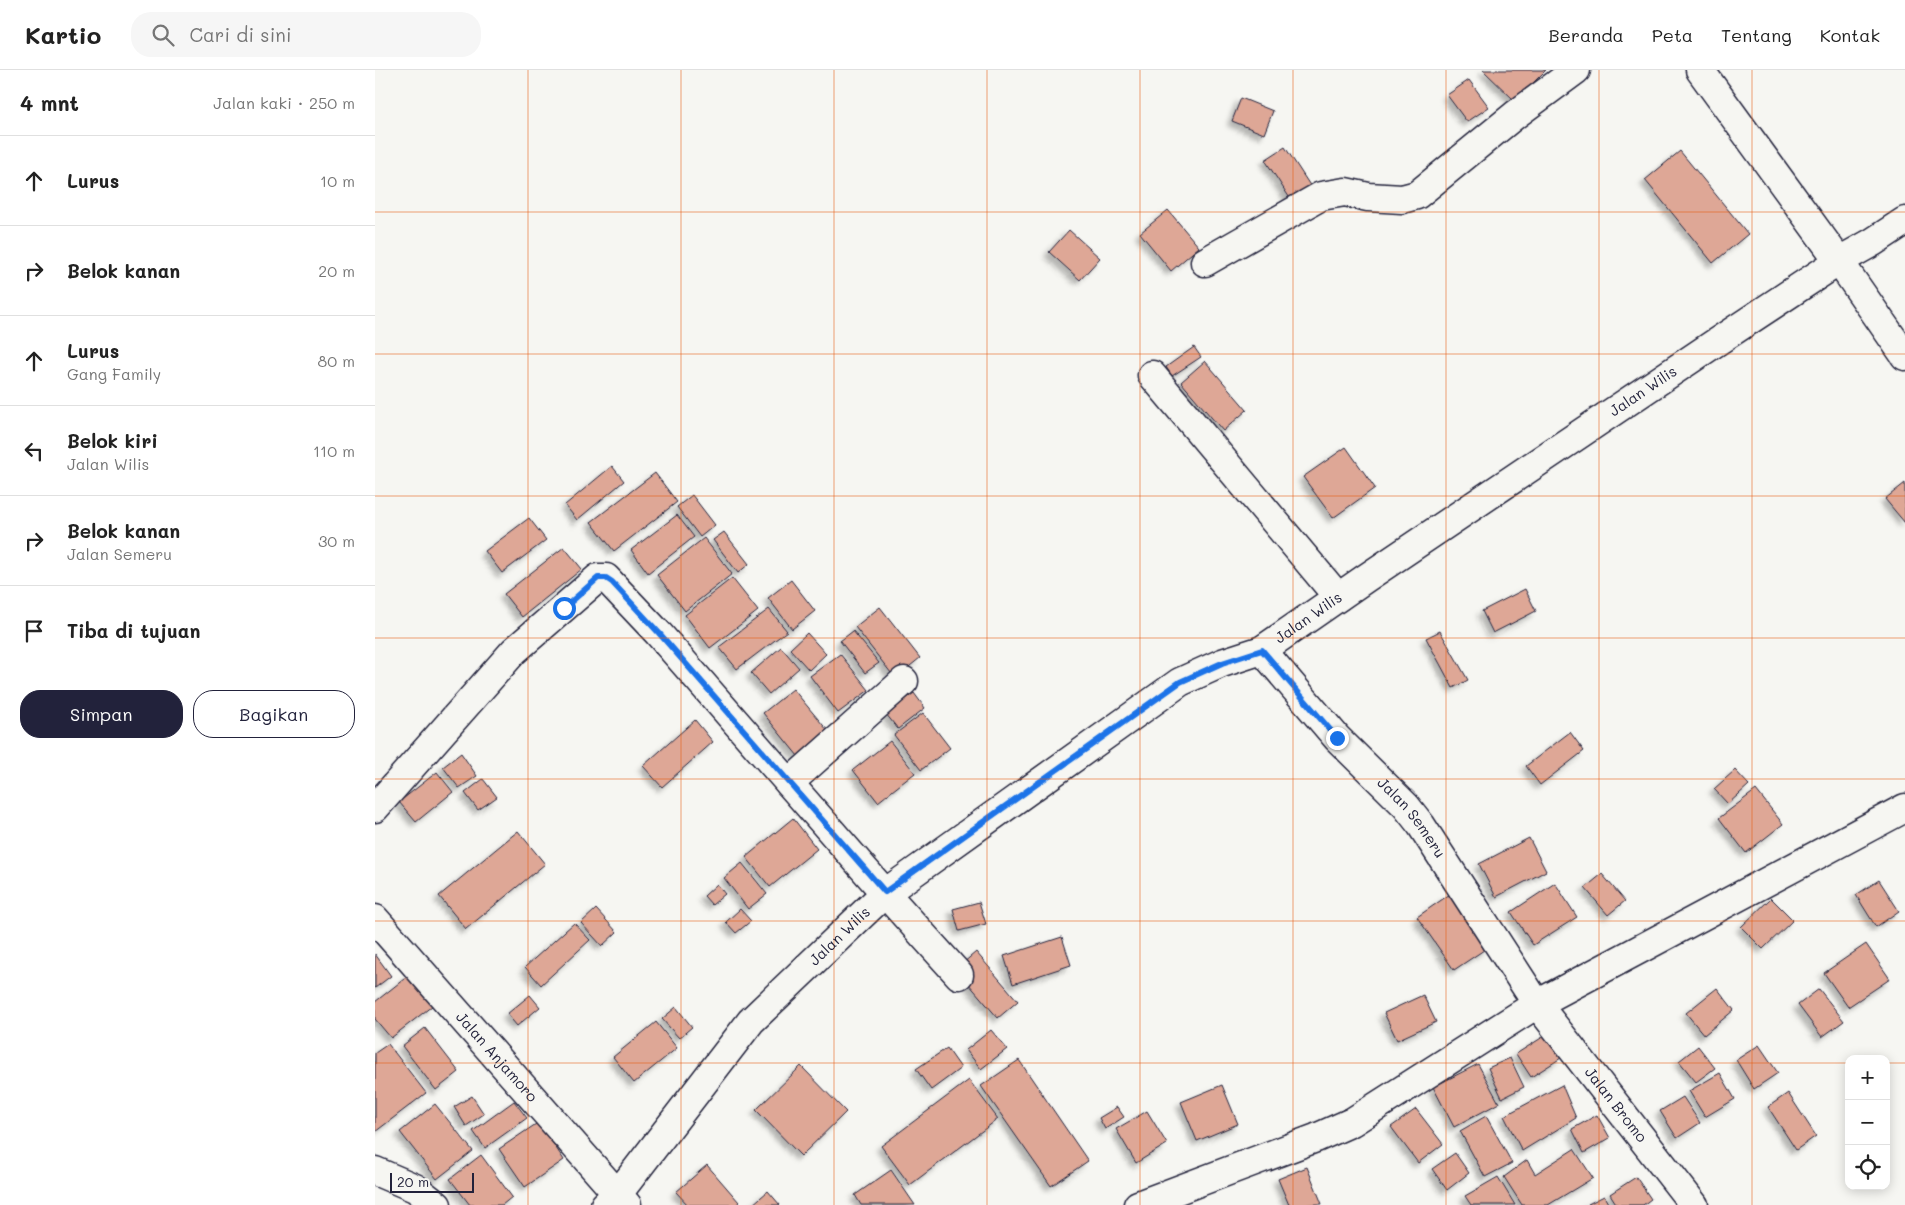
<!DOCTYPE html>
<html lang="id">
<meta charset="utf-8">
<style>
:root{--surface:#fff;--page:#f6f6f6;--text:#222;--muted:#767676;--line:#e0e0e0;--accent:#22223b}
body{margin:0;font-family:Mali,sans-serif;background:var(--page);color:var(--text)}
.controls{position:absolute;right:15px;bottom:15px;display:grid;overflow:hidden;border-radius:10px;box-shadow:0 2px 12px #0003}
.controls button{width:45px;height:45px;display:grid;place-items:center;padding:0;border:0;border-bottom:1px solid var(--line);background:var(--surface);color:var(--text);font:25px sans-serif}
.scale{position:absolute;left:15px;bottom:12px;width:84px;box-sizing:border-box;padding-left:5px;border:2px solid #22223b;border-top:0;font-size:14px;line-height:18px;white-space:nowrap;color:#22223b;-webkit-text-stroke:4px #f6f6f2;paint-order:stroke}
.stop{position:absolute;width:15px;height:15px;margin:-11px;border:4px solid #1a73e8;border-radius:50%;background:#fff}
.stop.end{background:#1a73e8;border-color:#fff;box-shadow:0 1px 5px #0008}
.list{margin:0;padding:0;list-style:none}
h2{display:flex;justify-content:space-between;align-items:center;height:65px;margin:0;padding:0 20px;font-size:21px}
h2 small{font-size:16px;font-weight:400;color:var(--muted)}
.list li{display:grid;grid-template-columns:32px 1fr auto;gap:15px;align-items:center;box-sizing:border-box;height:90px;padding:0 20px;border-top:1px solid var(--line)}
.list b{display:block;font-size:19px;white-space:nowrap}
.list p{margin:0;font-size:16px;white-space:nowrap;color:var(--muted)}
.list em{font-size:16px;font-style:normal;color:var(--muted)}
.actions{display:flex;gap:10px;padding:15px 20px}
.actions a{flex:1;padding:11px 0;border:1px solid var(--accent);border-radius:20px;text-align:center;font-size:18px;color:var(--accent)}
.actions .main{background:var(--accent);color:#fff}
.icon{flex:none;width:28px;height:28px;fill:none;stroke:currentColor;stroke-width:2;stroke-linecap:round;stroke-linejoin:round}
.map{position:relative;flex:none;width:1530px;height:1135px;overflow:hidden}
header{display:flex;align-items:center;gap:30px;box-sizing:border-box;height:70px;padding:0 25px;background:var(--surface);border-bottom:1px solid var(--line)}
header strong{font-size:24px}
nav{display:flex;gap:28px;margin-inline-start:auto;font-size:18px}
.search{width:350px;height:45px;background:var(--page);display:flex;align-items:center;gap:12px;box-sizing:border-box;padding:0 18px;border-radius:20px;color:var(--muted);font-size:19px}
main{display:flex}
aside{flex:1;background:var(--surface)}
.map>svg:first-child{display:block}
.building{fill:#dea796;stroke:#22223b;filter:url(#shadow)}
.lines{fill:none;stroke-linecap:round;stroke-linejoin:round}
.minor-casing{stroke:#22223b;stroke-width:31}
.minor{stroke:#f6f6f2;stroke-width:28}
.route{stroke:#1a73e8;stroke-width:6}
.grid{fill:none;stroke:#e8590c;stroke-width:1;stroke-opacity:0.55}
.labels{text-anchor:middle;stroke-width:4;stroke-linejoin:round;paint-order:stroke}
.street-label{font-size:15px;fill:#22223b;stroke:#f6f6f2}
</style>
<header>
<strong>Kartio</strong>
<div class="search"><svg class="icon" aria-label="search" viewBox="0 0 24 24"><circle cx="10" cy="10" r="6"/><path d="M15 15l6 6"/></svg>Cari di sini</div>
<nav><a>Beranda</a><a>Peta</a><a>Tentang</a><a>Kontak</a></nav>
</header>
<main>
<aside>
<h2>4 mnt<small>Jalan kaki · 250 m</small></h2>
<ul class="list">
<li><svg class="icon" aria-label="ahead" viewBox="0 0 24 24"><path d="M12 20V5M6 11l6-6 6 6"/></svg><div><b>Lurus</b></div><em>10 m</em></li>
<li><svg class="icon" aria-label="right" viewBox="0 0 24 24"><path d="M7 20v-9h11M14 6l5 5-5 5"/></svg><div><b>Belok kanan</b></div><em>20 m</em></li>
<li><svg class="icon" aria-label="ahead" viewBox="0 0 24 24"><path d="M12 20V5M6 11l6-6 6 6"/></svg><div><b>Lurus</b><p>Gang Family</p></div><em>80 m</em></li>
<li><svg class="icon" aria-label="left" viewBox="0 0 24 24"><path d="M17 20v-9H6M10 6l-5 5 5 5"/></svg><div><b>Belok kiri</b><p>Jalan Wilis</p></div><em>110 m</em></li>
<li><svg class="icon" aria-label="right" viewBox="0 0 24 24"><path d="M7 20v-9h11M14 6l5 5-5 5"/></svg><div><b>Belok kanan</b><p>Jalan Semeru</p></div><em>30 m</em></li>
<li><svg class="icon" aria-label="arrive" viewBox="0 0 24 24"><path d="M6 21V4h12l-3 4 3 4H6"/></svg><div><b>Tiba di tujuan</b></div></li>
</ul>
<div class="actions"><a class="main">Simpan</a><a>Bagikan</a></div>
</aside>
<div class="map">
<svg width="1530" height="1135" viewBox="0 0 1530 1135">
<defs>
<filter id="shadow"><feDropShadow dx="-4.5" dy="4.5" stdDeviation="2.5" flood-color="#0004"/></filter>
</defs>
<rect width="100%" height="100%" fill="#f6f6f2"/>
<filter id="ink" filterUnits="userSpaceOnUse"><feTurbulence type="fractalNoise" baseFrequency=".02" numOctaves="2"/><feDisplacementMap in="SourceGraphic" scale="10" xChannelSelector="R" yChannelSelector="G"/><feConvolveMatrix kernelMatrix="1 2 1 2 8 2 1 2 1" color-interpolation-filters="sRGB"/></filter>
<g filter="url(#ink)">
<path class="building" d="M1108,0H1171L1140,31Z
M1094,10L1114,37L1092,52L1072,25Z
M866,28L898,41L889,64L857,51Z
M910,77L936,117L916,130L890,90Z
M1305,81L1373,164L1338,193L1270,110Z
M793,140L824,177L796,201L765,163Z
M694,160L725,188L705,210L674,182Z
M819,277L826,287L797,306L791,297Z
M830,291L872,340L848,361L806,312Z
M971,377L1000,418L958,448L928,407Z
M237,396L249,411L202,450L190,435Z
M280,403L302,432L239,481L216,452Z
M1530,413V453L1510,429Z
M317,425L340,455L325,467L302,437Z
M302,445L319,467L273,503L256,480Z
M154,448L171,470L127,503L110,481Z
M349,462L374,494L363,503L338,470Z
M329,468L357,504L310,541L282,505Z
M189,477L207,499L147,547L129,524Z
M357,508L383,541L335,578L310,545Z
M416,510L440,541L417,559L393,528Z
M1150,519L1161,541L1118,563L1107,541Z
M505,537L545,588L520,608L480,557Z
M394,539L412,561L362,599L344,577Z
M478,561L504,593L490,603L465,571Z
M1065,561L1093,610L1078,618L1051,568Z
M432,563L451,584L434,600L415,579Z
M406,577L424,598L394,624L376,603Z
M465,584L494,620L463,643L435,606Z
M418,619L453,661L423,686L388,643Z
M539,623L550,638L523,659L511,644Z
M548,643L575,678L546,700L519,665Z
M320,650L338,672L287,717L268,696Z
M1195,662L1209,681L1165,715L1151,696Z
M515,671L540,703L503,732L478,700Z
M86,683L102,706L84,718L68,697Z
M1360,700L1374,715L1353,734L1339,719Z
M62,702L78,722L41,752L24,732Z
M108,709L122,727L103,740L90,723Z
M1381,720L1408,754L1371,783L1344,748Z
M418,748L442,779L395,817L371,787Z
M143,761L170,794L91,859L64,826Z
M1154,768L1171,801L1121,827L1104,794Z
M367,793L392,824L373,839L349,808Z
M1227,804L1250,831L1233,845L1210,818Z
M1504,810L1524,841L1501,857L1481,825Z
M1180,813L1202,847L1158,875L1136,842Z
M342,814L350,824L337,835L329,826Z
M1075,824L1112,878L1079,900L1042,847Z
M1396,828L1418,850L1388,879L1366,857Z
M604,832L611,854L584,861L578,839Z
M221,839L242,862L227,876L206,853Z
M365,839L376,851L361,863L351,852Z
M199,853L215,870L166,915L150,897Z
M687,867L696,895L638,914L629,886Z
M1491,874L1515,909L1473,937L1449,903Z
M601,882L643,931L623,948L581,899Z
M0,884L16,906L0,918Z
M34,905L57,936L16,968L0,949V932Z
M1342,918L1359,940L1329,965L1311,943Z
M1444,919L1469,951L1447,967L1423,935Z
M155,925L165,937L142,956L132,944Z
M1048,925L1061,952L1022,970L1009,943Z
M301,937L317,957L304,968L287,949Z
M281,952L302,978L259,1013L238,987Z
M50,958L84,1002L61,1020L27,976Z
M616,960L632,979L606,999L591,980Z
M1171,965L1186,988L1156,1007L1141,984Z
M13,974L51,1023L0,1062V983Z
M1384,975L1403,1003L1379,1019L1361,990Z
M1323,976L1340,998L1321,1012L1304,991Z
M572,978L586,998L556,1020L541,999Z
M1135,988L1149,1017L1127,1028L1113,998Z
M644,990L713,1091L676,1116L606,1016Z
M1103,994L1124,1033L1079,1057L1058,1017Z
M426,996L471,1042L426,1086L381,1040Z
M1345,1003L1360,1029L1330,1047L1314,1021Z
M594,1010L623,1049L535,1115L506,1076Z
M847,1015L863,1054L822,1071L806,1032Z
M1187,1015L1201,1048L1147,1081L1129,1046Z
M1413,1023L1441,1066L1421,1080L1393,1037Z
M97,1026L109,1044L91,1056L79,1037Z
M1308,1027L1325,1053L1302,1068L1285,1041Z
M139,1031L152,1048L110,1078L98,1061Z
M60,1034L98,1081L62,1109L25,1062Z
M742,1037L749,1047L730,1059L724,1048Z
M1041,1039L1068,1074L1043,1093L1016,1057Z
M772,1041L792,1074L761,1093L741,1059Z
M1222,1045L1235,1068L1209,1083L1197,1059Z
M1111,1046L1137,1093L1110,1107L1085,1061Z
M164,1052L189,1090L150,1117L124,1079Z
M1199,1079L1218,1108L1173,1135H1147L1129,1107L1152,1090L1160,1104Z
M1080,1083L1094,1103L1072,1120L1057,1099Z
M106,1085L137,1127L127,1135H95L75,1109Z
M332,1095L364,1132L361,1135H313L301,1122Z
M932,1097L947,1134L914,1135L903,1109Z
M516,1100L540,1135H486L480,1125Z
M1123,1107L1140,1135H1096L1090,1126Z
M1261,1107L1276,1129L1268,1135H1242L1235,1124Z
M393,1121L405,1135H377Z
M1229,1126L1234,1135H1214L1213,1134Z"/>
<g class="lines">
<g class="minor-casing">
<g id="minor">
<path d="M1325,0L1464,191L1530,286"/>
<path d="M830,192L946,126L970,122L993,127L1027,129L1042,125L1140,45L1201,0"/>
<path d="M777,305L963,527"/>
<path id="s1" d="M887,580L962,668L1031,736L1046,755L1162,934L1319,1135"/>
<path d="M414,713L529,611"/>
<path d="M0,738L139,581L223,508H231L283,563L510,823L584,905"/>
<path id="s2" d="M0,849L252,1135"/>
<path d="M0,1101L40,1118L62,1135"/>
<path id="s3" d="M230,1135L242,1125L376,951L510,823L805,612L847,593L887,580L991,508L1340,273L1464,191L1498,172L1530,151"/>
<path d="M763,1135L941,1068L977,1052L1162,934L1530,738"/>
</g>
</g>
<use href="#minor" class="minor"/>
</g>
</g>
<g class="lines" filter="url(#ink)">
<path class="route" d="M189,538L223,508H231L237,512L284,563L510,822L805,612L847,593L887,580L962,668"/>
</g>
<path class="grid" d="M153,0V1135M306,0V1135M459,0V1135M612,0V1135M765,0V1135M918,0V1135M1071,0V1135M1224,0V1135M1377,0V1135M0,142H1530M0,284H1530M0,426H1530M0,568H1530M0,709H1530M0,851H1530M0,993H1474M1511,993H1530"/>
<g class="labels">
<g class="street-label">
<text dy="5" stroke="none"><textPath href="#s3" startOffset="1332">Jalan Wilis</textPath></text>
<text dy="5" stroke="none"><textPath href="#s3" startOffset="928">Jalan Wilis</textPath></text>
<text dy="5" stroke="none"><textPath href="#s1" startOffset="225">Jalan Semeru</textPath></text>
<text dy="5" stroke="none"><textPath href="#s3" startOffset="358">Jalan Wilis</textPath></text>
<text dy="5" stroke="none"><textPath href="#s2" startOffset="184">Jalan Anjamoro</textPath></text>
<text dy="5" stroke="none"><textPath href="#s1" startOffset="578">Jalan Bromo</textPath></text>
</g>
</g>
</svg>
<div class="controls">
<button>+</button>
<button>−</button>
<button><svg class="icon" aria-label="locate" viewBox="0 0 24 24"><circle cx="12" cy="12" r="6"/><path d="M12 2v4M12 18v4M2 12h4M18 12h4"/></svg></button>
</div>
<div class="scale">20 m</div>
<div class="stop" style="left:189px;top:538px"></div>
<div class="stop end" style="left:962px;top:668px"></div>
</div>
</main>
